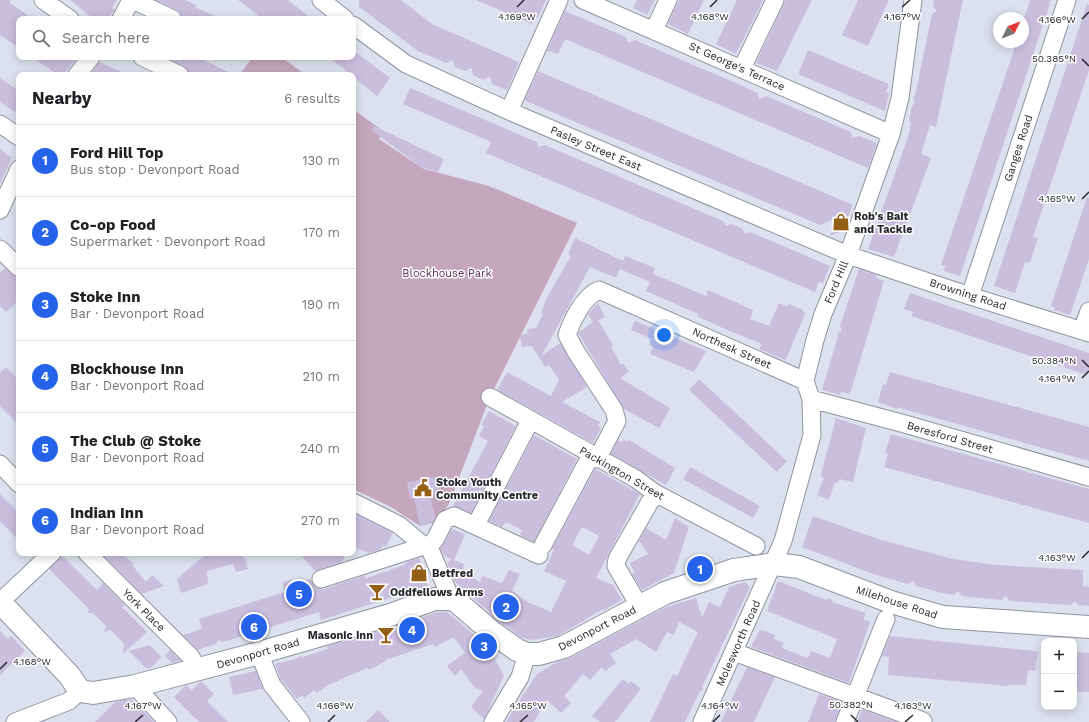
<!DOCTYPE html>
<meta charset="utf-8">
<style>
:root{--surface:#fff;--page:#f2f2f2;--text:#202124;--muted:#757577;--line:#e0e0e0;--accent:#2563eb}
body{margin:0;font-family:"Work Sans",sans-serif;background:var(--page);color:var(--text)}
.controls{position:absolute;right:12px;bottom:12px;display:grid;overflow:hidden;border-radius:8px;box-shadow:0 2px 10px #0003}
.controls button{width:36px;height:36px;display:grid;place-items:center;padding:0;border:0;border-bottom:1px solid var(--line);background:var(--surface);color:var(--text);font:20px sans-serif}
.compass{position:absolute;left:993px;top:12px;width:36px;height:36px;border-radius:50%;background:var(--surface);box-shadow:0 2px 10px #0003;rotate:47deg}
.you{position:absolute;left:664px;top:335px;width:14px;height:14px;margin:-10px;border:3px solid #fff;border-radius:50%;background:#1a73e8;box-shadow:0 0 0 6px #1a73e833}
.badge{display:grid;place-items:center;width:26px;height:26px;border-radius:50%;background:var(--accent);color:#fff;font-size:13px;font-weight:700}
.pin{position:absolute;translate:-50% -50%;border:2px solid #fff;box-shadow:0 1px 4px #0006}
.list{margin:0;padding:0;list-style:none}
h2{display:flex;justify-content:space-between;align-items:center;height:52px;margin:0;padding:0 16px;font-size:17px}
h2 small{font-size:13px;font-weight:400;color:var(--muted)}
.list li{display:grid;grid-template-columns:26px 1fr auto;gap:12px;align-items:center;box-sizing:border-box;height:72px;padding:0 16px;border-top:1px solid var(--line)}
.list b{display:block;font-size:15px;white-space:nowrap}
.list p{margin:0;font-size:13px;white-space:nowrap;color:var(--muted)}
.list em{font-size:13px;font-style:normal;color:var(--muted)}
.icon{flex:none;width:22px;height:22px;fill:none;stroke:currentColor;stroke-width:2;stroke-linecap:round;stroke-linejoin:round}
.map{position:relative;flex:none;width:1089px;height:722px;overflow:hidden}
.search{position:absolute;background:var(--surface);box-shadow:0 2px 10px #0003;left:16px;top:16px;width:340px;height:44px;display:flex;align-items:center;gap:10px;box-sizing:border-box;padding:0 14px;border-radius:8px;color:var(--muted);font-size:15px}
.panel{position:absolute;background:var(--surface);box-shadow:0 2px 10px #0003;left:16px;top:72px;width:340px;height:484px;border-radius:8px}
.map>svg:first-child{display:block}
.green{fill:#c5a7bd}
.building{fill:#cabedf;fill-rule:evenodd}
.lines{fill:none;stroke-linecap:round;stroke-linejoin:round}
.minor-casing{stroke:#9094a1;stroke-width:19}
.major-casing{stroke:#9094a1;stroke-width:24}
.minor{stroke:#fff;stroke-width:17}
.major{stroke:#fff;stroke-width:22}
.ticks{fill:none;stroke:#26282d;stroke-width:1.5}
.labels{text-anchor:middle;stroke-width:3;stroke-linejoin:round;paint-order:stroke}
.street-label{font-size:11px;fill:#26282d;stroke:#fff}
.poi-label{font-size:11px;font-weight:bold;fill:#26282d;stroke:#fff;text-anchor:start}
.park-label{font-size:11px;fill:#5b3153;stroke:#fff}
.ticks-label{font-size:10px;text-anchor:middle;fill:#26282d;stroke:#fff;stroke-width:3;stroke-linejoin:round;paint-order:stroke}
</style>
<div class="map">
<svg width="1089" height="722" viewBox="0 0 1089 722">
<rect width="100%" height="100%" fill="#dce1ef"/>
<path class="green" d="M253,57H281L306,75H239Z
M353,109L383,131L379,139L424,169L489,186L577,223L490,397L449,504L436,522L420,526L391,507L353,489Z"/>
<path class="building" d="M0,0H10V3L33,19H19V48L0,35Z
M70,0H117L112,8L115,10L108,19H97L90,16Z
M156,0H185L196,5L195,7L220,19H186L178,10Z
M238,0H288L312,19H263Z
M359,0H401L432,24L519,62L507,90L492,84L490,76L483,80L473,75L472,68L465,71L455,67L453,60L446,63L418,51L359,7Z
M476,0H546L538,18L535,17L532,24Z
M637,0H655L647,15L633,8Z
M679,0H704L688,34L668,24Z
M737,0H763L736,54L716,44Z
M786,0H812L777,71L756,63Z
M858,0H889L868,46L842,35Z
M934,0H963L936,127L930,125L921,154L931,158L894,257L868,249L908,137L911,123L909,120L912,106L915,103L913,97L915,96L932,14L937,11L933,6Z
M1030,0H1051L960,276L944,271L945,266L941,265L1015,47L1017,48L1019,44L1023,45V22Z
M1087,4L1089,5V70L1033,237L1038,238L1030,263L1025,262L1015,293L994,286Z
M565,11L626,37L628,43L635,40L745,87L758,93L759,99L766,96L851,132L852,138L859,136L877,143L868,168L565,39L558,54L547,51Z
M353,50L390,78L377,96L329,57H353Z
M808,50L889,84L886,92L889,93L885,111L798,74Z
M32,57H78L63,75H58Z
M165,57H197L235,75H195L189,72L184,66Z
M99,62L102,63L128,75H90Z
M538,71L853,205L842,231L830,236L838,217L820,225L528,102L525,100Z
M0,78L19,91V115L0,102Z
M410,88L537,142L538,147L545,145L723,221L726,226L731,224L742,228L745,234L750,232L830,266L823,283L819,282L815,292L486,153L491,142L403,104Z
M374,126L444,159L438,172L423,168L372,131Z
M0,149L12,158L0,184Z
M1087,197L1089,198V259L1070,315L1054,310L1055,308L1051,306Z
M575,238L623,261L616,278L590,267L542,355L560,343L587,387L562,402L600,422L598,426L601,428L593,443L497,390L507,372L551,396L559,380L549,365L545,367L532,346L522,347L520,335L527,334V329L536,328L543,314L541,313L546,299L571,256L568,254Z
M625,256L655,268L653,274L706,296L708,290L753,310L750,319L769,326L779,303L787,307L789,304L803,310L805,314L787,357L785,360L759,349L762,344L725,329L701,318L697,316L698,314L646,291L650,282L620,269Z
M5,268L19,281V300L6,312L0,306V273Z
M859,269L876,275V278L884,281L850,394L841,392L840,395L822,390L838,336L837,334L842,330L840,326Z
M910,293L1089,353V370L1087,375L911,316L913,312L904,309Z
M598,303L605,317L598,320L613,345L611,346L621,365L623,363L629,372L620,378L670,408L659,428L624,409L578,333L593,322L588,314Z
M635,321L706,351L694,372L650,354L653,347L649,345L652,339L631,330Z
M6,367L19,380V425L0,406V373Z
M890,372L1089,427V461L907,410L897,407V409L878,402L883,384L886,385Z
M699,379L787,461L777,472L689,390Z
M489,411L516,426L471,513L453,506L488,441L479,436L484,426L481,425Z
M836,418L866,428L853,482L839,479L838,483L835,482L829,500L817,495L824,478L821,477V474Z
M891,434L1089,489V523L884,467L888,454L885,453Z
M534,435L577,459L534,542L520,535L522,530L506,522L502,527L489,521Z
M623,439L628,442L629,440L675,468L666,485L611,454L618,440L622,442Z
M690,467L760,506L753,518L683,479Z
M595,469L640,494L596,578L613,585L622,600L604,610L603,609L558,636L532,640L522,638L500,622L455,582L447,563L452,559L444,556L440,549L452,529L465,534L454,560L464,564L463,568L480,583L482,576L502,583L509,570L520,574L512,591L528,602L551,612L566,581L544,571L554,550L552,549ZM582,527L599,536L589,555L572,545Z
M436,477L439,494L430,495L435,518L432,523L420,526L414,498L410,499L407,482Z
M0,494L19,513V541L0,521Z
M353,513L393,533L386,547L383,545L380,550L368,553L353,546Z
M813,516L878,539L953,559L996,565L1083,570V586L1089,587V606L1078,605L1075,601L1071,605L1010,601L1006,596L1002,600L968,597L962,596L958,591L954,595L942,593L916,586L913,581L908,584L873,574L802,547Z
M675,518L689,527L674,573L642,590L632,574L635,573L630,563L648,554L639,541L646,528L666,540Z
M101,553H121L134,564L132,565L146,582L152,575L164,586L142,594Z
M207,553H239L245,559L248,569L236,572L233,564L207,571L208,584L181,593L177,579Z
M299,553H346L342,562L315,571Z
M62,556L97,590L103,583L125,605L122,607L147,632L123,654L124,644L111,630L104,632L106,626L93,613H88L89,609L49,569Z
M419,558L428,586L321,620L319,612L223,642L218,640L216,644L198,650L183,635L202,629L199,619L285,592L282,582L293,580L295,584L311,579L315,587L324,589L366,575L364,579L404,565L409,561Z
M778,581L826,600L830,598L832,602L866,613L863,619L870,622L849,683L751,647L759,631L762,630L775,635L774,639L784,643L782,648L805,657L808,658L811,651L830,658L837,639L767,611Z
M745,582L750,587L702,687L703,690L700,691L685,722H650L673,674L677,676L698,632L679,622L674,635L667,632L656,652L636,639L610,654L616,663L605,671L602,667L590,680L583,674L564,696L571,703L561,713L547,700L534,722H506L536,675L557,662L570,658L664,608L679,603L696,598L702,617L709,602L720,607L729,587Z
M438,612H447L488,646L504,676L484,719L471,707L483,691L475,688L461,669L455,676L447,666L465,653L454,637L435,647L433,644L385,660L386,661L369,670L367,668L328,685L317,693L314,690L304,698L302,695L297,699L281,680L275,665L278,662L280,663L298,658L300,656L303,657L312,654L328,649L327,646L393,627Z
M0,631L8,639L11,636L25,651L0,675Z
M890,636L1035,651L1038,652L1035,671L1028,670L1026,685H1008V686L888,675L889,657L882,656Z
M150,645L161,657L151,668H146L129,651Z
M170,650L181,661L172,663L165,656Z
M1074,652L1089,653V692H1074Z
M747,667L775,677L754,722H721Z
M256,671L263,689L233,695L229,677Z
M623,679L629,684L631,681L641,689L615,722H600L592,716Z
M201,681L214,694L207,701L228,722H199L174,697L186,685L192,690Z
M819,694L842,702L835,722H808Z
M125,700H133L154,722H95L115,702Z
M862,709L897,722H857Z
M378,710L390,722H366Z"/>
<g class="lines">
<g class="minor-casing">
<path id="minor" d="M43,0L70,19
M133,0L173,19
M321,0L345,19
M583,0L891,134
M121,19L131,0
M353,25L406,64L509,111L848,255L970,296L1089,333
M654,30L668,0
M142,57L180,75
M742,68L775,0
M77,75L91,57
M509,111L559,0
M0,124L19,137
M0,210L19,169
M0,249L19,268
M970,296L1067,0
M1082,331L1089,311
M490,397L636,479L655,493L756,546
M811,399L905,424L1089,477
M597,459L617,421L614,410L575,350L567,335C572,320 584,296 599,290L805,381
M0,464L19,484
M353,502L399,525L424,546L429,547L451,599
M480,517L530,421
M543,545L591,455
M429,547L436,538L445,520L454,516L539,555
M87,553L191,657L198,669
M321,579L424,546
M0,602L52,553
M640,607L616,566L617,559L655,493
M734,652L923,721
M259,653L272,685L301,722
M135,686L168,722
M15,722L69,701L80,691
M493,722L520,677L527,654
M702,722L783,541L812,435L811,399L805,381L815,340L823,314L848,255L891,134L900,98L913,0
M845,722L886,619"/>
</g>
<g class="major-casing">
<path id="major" d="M0,602L69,675L80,691L93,693L135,686L259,653L390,615L435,599H451L457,602L492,632L517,650L527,654H539L564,647L665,593L734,570L774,564L799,567L891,602L943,617L1089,627"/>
</g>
<use href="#minor" class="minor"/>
<use href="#major" class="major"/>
</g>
<path class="ticks" d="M517,7L524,0M710,7L717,0M902,7L910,0M1082,19L1089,12M1082,59L1089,66M1082,199L1089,192M1082,360L1089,367M1082,378L1089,371M1082,558L1089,551M0,669L7,662M851,715L858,722M135,722L143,715M328,722L335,715M520,722L528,715M713,722L720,715M905,722L913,715"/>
<defs>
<g id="shop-bare" transform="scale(1.38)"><path d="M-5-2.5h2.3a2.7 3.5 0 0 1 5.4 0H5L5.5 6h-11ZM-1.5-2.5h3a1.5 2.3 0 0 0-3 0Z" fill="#946015" stroke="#fff" stroke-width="2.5" paint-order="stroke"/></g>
<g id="civic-bare" transform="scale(1.38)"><path d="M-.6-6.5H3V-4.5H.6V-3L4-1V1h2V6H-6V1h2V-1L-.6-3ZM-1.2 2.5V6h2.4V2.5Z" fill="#946015" stroke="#fff" stroke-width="2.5" paint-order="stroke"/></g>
<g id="bar-bare" transform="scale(1.38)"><path d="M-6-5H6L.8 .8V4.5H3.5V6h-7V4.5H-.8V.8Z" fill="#946015" stroke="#fff" stroke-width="2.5" paint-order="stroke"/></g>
</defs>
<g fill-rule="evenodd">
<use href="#shop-bare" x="841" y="222"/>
<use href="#civic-bare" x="423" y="488"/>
<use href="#shop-bare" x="419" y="573"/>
<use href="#bar-bare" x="377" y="592"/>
<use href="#bar-bare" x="386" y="635"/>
</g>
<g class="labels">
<g class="street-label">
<text transform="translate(737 66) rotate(24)" y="4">St George's Terrace</text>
<text transform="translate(596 148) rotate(23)" y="4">Pasley Street East</text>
<text transform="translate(1018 148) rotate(-72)" y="4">Ganges Road</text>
<text transform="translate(836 282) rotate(-67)" y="4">Ford Hill</text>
<text transform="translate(968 294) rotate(18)" y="4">Browning Road</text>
<text transform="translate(732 348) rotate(24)" y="4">Northesk Street</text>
<text transform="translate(950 437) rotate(16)" y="4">Beresford Street</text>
<text transform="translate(622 473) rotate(30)" y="4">Packington Street</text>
<text transform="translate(897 602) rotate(18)" y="4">Milehouse Road</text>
<text transform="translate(144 610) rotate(45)" y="4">York Place</text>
<text transform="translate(597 628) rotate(-27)" y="4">Devonport Road</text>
<text transform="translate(738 643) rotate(-66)" y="4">Molesworth Road</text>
<text transform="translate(258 653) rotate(-16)" y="4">Devonport Road</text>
</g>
<g class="poi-label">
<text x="854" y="220">Rob's Bait<tspan x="854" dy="13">and Tackle</tspan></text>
<text x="436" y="486">Stoke Youth<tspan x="436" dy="13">Community Centre</tspan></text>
<text x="432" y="577">Betfred</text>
<text x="390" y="596">Oddfellows Arms</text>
<text x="373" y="639" text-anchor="end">Masonic Inn</text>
</g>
<g class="park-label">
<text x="447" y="277">Blockhouse Park</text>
</g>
</g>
<g class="ticks-label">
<text x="517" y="20">4.169°W</text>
<text x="710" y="20">4.168°W</text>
<text x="902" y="20">4.167°W</text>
<text x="1057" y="23">4.166°W</text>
<text x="1054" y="62">50.385°N</text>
<text x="1057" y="202">4.165°W</text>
<text x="1054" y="364">50.384°N</text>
<text x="1057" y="382">4.164°W</text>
<text x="1057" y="561">4.163°W</text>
<text x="32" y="665">4.168°W</text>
<text x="851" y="708">50.382°N</text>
<text x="143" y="709">4.167°W</text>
<text x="335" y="709">4.166°W</text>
<text x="528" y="709">4.165°W</text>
<text x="720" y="709">4.164°W</text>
<text x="913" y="709">4.163°W</text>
</g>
</svg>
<div class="controls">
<button>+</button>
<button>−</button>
</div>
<svg class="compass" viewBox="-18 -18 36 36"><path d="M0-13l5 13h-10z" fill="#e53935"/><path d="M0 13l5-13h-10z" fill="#757577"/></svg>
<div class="you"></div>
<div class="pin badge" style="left:700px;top:569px">1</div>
<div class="pin badge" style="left:506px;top:607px">2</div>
<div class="pin badge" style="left:484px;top:646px">3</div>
<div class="pin badge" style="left:412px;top:630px">4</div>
<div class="pin badge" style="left:299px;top:594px">5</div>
<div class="pin badge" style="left:254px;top:627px">6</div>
<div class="search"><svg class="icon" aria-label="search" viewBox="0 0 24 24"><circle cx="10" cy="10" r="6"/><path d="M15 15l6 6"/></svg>Search here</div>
<section class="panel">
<h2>Nearby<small>6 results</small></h2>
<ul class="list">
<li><span class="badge">1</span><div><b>Ford Hill Top</b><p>Bus stop · Devonport Road</p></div><em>130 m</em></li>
<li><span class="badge">2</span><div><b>Co-op Food</b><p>Supermarket · Devonport Road</p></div><em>170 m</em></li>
<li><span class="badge">3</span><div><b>Stoke Inn</b><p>Bar · Devonport Road</p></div><em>190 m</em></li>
<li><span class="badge">4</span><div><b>Blockhouse Inn</b><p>Bar · Devonport Road</p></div><em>210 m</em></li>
<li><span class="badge">5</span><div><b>The Club @ Stoke</b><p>Bar · Devonport Road</p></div><em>240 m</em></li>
<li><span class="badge">6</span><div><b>Indian Inn</b><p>Bar · Devonport Road</p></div><em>270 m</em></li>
</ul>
</section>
</div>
